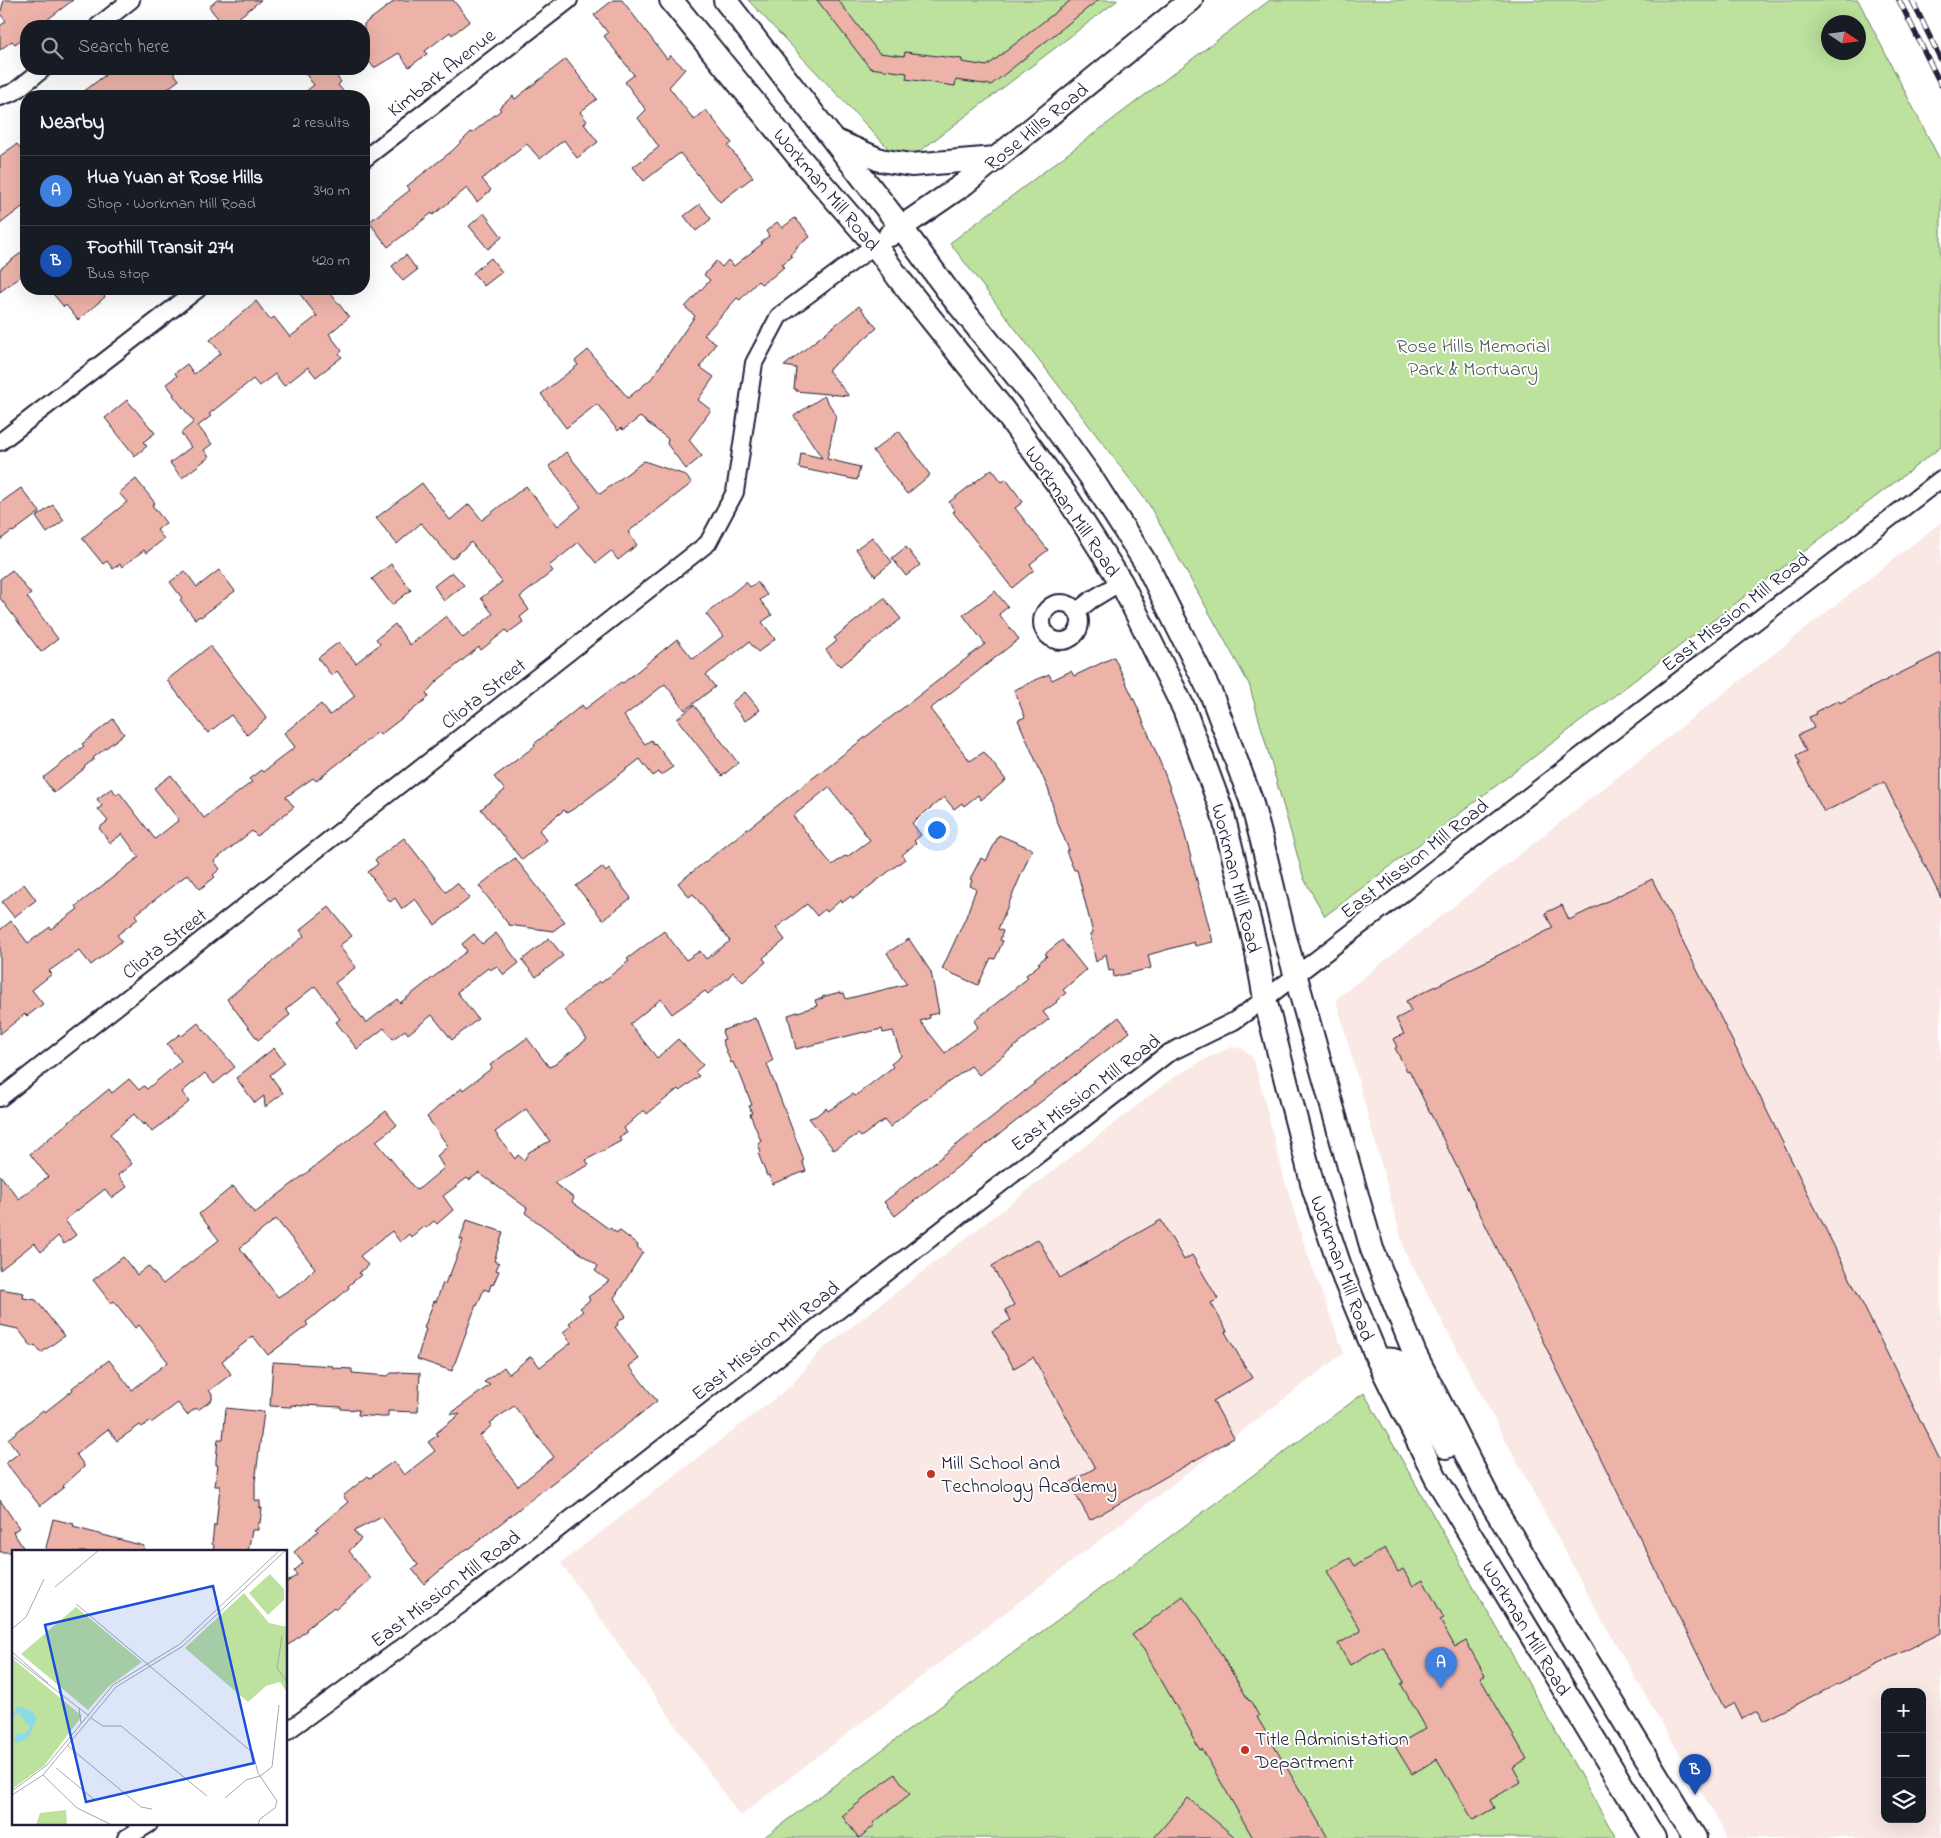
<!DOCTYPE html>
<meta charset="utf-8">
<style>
:root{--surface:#171b24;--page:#20242c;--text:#f1f3f6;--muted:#9ea1a6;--line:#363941;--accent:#8c9099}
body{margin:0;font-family:"Indie Flower",sans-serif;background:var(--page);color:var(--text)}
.controls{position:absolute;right:15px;bottom:15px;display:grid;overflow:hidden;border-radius:10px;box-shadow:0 5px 20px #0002}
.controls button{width:45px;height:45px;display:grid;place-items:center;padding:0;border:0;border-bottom:1px solid var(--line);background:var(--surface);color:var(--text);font:25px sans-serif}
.compass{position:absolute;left:1821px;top:15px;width:45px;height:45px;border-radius:50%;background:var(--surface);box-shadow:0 5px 20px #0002;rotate:103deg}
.you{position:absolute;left:936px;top:829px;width:18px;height:18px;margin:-12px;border:4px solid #fff;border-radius:50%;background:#1a73e8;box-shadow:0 0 0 8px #1a73e833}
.badge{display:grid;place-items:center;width:32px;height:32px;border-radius:50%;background:var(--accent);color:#fff;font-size:16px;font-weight:700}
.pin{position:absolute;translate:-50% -41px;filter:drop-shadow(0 1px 2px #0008)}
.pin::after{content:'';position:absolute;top:26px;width:18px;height:15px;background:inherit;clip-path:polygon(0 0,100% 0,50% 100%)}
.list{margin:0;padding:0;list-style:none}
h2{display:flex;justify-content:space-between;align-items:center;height:65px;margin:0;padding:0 20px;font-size:21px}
h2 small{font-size:16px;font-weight:400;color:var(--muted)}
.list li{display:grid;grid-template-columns:32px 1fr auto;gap:15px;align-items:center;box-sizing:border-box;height:70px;padding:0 20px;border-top:1px solid var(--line)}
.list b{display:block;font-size:19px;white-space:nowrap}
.list p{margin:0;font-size:16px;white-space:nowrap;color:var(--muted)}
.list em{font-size:16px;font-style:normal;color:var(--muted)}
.icon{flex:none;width:28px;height:28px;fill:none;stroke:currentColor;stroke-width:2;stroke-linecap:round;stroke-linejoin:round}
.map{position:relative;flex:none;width:1941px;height:1838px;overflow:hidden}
.search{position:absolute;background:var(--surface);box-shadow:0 5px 20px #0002;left:20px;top:20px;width:350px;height:55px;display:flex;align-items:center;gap:12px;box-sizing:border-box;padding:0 18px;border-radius:20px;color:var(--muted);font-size:19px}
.panel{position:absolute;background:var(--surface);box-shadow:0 5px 20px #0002;left:20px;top:90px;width:350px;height:205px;border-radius:20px}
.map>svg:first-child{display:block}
.built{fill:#fae8e5;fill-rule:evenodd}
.green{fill:#bce29d;stroke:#6f826c;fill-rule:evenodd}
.building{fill:#edb3a9;stroke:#22223b;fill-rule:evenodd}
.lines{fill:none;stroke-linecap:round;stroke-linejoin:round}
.minor-casing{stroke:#22223b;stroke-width:20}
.secondary-casing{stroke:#22223b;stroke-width:26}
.minor{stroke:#fff;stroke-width:16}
.secondary{stroke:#fff;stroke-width:22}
.rail-casing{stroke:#22223b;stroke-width:5.5}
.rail{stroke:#fff;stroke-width:4;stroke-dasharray:11;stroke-linecap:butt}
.poi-dot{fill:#c8321e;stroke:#fff;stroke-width:2}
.labels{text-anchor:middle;stroke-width:4;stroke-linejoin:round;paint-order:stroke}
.street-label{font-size:20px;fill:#22223b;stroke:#fff}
.park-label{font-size:20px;fill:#505c58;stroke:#fff}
.poi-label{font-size:20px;fill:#22223b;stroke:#fff;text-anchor:start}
.inset-road{fill:none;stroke:#a7a7b1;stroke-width:1}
.view{fill:#1d4ed8;fill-opacity:0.15;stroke:#1d4ed8;stroke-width:2.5}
.inset-edge{fill:none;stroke:#22223b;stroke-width:2.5}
</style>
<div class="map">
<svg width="1941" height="1838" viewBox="0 0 1941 1838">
<rect width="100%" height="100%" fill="#fff"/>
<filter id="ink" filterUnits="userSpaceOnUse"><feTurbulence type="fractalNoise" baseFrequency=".02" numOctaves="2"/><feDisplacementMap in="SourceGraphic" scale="10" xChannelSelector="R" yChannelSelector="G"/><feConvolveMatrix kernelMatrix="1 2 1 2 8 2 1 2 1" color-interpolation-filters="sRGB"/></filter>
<g filter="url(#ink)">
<path class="built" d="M1941,522V1838H1728L1598,1613L1405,1252L1336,999ZM1885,1692H1922V1819H1885Z
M1232,1047L1243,1049L1252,1057L1257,1071L1284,1178L1305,1247L1344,1353L740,1816L561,1563L792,1385L819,1352L1174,1077L1211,1056Z"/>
<path class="green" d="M748,0H1118L903,164Z
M1270,0H1858L1941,162V447L1325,916L1304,879L1249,684L1148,503L950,243ZM1828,22H1858V52H1828Z
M1364,1393L1616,1838H763Z"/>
<path class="building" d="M4,0H73L39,26H26V36L15,44L12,41L0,50V26L6,21L0,14Z
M217,0H261L228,26H224L209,7Z
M396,0H453L470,21L452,35L450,32L425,51L427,54L409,67L399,53L374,68L364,55V24Z
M613,0H622L667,59L670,55L685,69L669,87L694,120L706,110L732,143L728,146L753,177L720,202L680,153L644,181L633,167L659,147L638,118L646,110L625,82L634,75L604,36L608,33L594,15Z
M817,0H838L879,53L904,56L905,52L962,59V62L987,66L1071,0H1098L991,85L956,80L955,86L906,79L907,73L870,68Z
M566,59L597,99L580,112L587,121L584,124L598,142L577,158L564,140L540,159L527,144L482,179L491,190L477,202L467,188L433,215L432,213L388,247L369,222L410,190L407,186L452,151L471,132L472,133L501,110L499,108L513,96L515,99Z
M113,69H171L179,80L158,96H78Z
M302,69H331L341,82L338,85L347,96H300L314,85Z
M17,144L26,155V204L0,224V156Z
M700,204L711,219L696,231L684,216Z
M484,213L502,237L488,249L469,226Z
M795,218L803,227L810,237L796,247L797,249L790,255L792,257L782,264L784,267L771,278L761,284L758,281L740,300L737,298L704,335L716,343L700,367L714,377L698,400L711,410L689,440L702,456L686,469L667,444L668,439L640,417L623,430L621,428L618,431L597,404L566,428L541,394L578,365L575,361L588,350L628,398L651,379L695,316L685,307L710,280L704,275L716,261L722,267L728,260L734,266L762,244L761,242L769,236L766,231L777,222L782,228Z
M26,249V272L0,292V269Z
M406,255L417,270L403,281L392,266Z
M491,258L502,272L484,286L473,273Z
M49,289H99L105,297L78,320L66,305L64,307Z
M296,289H327L349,317L329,334L342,351L339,354L342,357L316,377L308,367L284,386L275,374L259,386L253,379L209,414L211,416L198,426L212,444L204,450L209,457L182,478L170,463L191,447L181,433L194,422L173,395L174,394L166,384L177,376L175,373L187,364L194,374L221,353L210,340L256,301L270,320L274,317L290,337L317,316Z
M859,306L877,328L828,370L849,396L796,391V389H794L796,368L784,366Z
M824,396L836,415L827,459L860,467L857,480L799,468L801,453L822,458L794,416Z
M127,400L155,433L143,442L147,446L135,456L105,418Z
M899,431L930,475L907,494L873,451Z
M566,452L600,494L644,461L685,475L692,483L628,532L637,545L618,560L611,551L596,563L579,542L549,566L553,571L520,597L529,610L520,617L523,622L508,633L506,630L481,650L479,647L437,681L426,693L429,697L410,712L380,735L378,732L316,781L313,778L286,797L294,807L257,836L252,831L214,861L220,869L213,875L215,877L200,889L188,874L135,915L138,919L117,935L122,941L91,965L79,950L49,971L52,974L32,990L43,1004L27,1016L25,1014L0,1034V930L11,921L28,943L50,927L51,929L78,909L76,906L139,857L122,834L110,843L99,828L108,821L98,809L102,806L97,799L112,788L116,795L119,792L155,839L179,820L154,788L171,775L204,818L252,782L249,779L261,770L263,772L295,747L284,733L321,704L330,715L355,696L337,671L332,676L318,658L339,642L356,663L380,644L376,639L395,624L410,645L446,616L463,638L493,614L481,598L502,582L471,542L452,559L421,523L397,544L376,518L422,483L450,520L469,504L482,520L526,486L558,526L581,507L549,466Z
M992,469L1002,482L1006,479L1023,502L1015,508L1048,550L1030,564L1034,570L1012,588L953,512L955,511L949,502Z
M136,479L155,503L152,505L166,523L157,530L164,539L146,553L144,550L122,567L120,564L113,569L107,561L103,564L82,538L127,502L119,493Z
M21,488L40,512L13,532L12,531L0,540V503Z
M53,505L64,520L47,533L36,517Z
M872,537L892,562L875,576L856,549Z
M906,547L920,565L906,576L892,558Z
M391,564L411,590L392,605L372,579Z
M12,570L31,594L27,597L58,639L41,652L0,598V579Z
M219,570L235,591L201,617L200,616L195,619L180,600L182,598L170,582L185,571L197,587Z
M452,572L464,585L444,601L434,586Z
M746,582L750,587L757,582L767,595L760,600L772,615L762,622L775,639L758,652L749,642L706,675L715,687L685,710L665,684L624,716L645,744L651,740L654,744L655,743L673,767L661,775L659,772L653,776L640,759L578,806L567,813L564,810L539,830L547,840L522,860L481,809L505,790L494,777L535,746L534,744L582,705L585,709L621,682L623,683L677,639L693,659L723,636L706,614Z
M995,591L1008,607L999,614L1019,639L930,709L970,761L984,752L1006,780L981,800L978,795L964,806L962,803L954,809L944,797L912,823L921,835L914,841L916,843L902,855L905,859L853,899L851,896L842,903L841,900L827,912L825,909L817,916L807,904L776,928L785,940L763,958L766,962L743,982L733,972L729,977L708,994L705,991L672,1014L661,999L630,1024L657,1058L678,1039L703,1065L695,1072L699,1076L680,1091L678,1089L647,1114L644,1110L624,1128L627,1133L619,1137L621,1141L586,1160L589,1165L554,1183L574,1198L572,1202L609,1229L610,1228L617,1233L619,1230L638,1245L637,1247L643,1252L614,1298L626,1316L617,1323L618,1325L615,1327L639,1359L629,1366L657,1401L468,1549L467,1548L424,1584L412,1569L418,1565L382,1517L354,1531L361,1539L349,1551L371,1579L336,1609L334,1607L306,1629L307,1630L286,1647V1583L297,1575L294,1571L303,1563L294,1552L318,1531L316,1529L348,1502L343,1496L368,1476L370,1478L394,1461L404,1475L435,1451L428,1442L438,1435L436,1433L460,1414H450L490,1385L484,1382L504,1367L509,1374L531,1356L540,1367L571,1343L563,1332L571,1326L569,1323L583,1311L580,1308L590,1300L588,1297L609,1281L595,1271L598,1266L525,1213L527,1208L479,1173L469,1180L467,1178L443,1196L453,1210L437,1224L434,1221L426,1228L424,1226L411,1237L409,1234L400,1242L392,1231L360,1256L368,1265L359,1273L361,1275L348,1286L349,1288L340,1296L306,1322L308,1325L268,1355L253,1336L222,1361L231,1374L209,1391L212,1394V1400L198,1410L196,1408L187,1415L178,1403L151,1423L150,1421L142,1427L140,1425L117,1441L108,1429L76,1454L84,1465V1467L63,1486L64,1487L40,1506L6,1463L19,1453L8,1439L43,1410L45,1412L73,1390L72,1388L109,1360L132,1390L168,1362L139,1325L135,1328L114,1301L111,1303L93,1280L123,1257L137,1275L148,1266L163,1284L219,1240L199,1214L233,1186L255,1213L386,1111L397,1125L376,1141L416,1190L420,1188L444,1168L437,1156L448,1146L427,1117L439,1106L462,1088L463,1090L492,1068L490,1065L527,1038L549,1067L554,1065L587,1039L564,1010L599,981L601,983L629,961L627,959L664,931L686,960L700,951L706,959L730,941L693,894L689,897L678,883L985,644L963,615ZM829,787L870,840L847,857L845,856L832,865L793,816ZM526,1109L550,1141L529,1152L524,1160L518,1155L515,1159L495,1132ZM276,1219L315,1268L301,1282L278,1297L240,1248ZM514,1406L554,1457L518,1486L480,1436L492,1425L490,1423Z
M884,598L901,619L841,666L838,663L837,664L826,650L837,641L834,638Z
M210,646L267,718L247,735L231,715L208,733L167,680Z
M1941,653V898L1884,782L1824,812L1798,764H1800L1796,756L1806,751L1798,735L1814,728L1809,717L1817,714L1816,712L1839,700L1840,703Z
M1114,657L1137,706L1164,772L1180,816L1213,942L1195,946L1194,942L1148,955L1151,968L1114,977L1113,970L1109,971L1106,954L1096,962L1090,934L1093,933L1077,870H1074L1066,851L1069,850L1056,819L1049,791L1018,720L1025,717L1014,690L1049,674L1052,680L1071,671L1074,676Z
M745,692L760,710L745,721L731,703Z
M694,705L738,763L722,776L677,719Z
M113,719L124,734L93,758L94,759L84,767L85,768L54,793L43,778L84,746L82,744Z
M999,835L1032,849L998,929L1003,931L1000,940L1003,941L995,959L991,958L978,985L942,969L966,917L976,889L970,886L972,880L970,879L981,858L986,861Z
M404,838L446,892L457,883L470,898L435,925L415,899L402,909L395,898L390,902L368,872L378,864L375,860Z
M515,858L565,922L553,931L509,925L479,886Z
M602,867L606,872L609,869L631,898L603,920L576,886Z
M1652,879L1941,1462V1633L1763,1721L1757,1711L1742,1719L1734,1703L1724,1708L1409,1070L1407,1071L1395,1048L1397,1047L1393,1039L1404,1034L1396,1019L1411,1011L1406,1001L1553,928L1545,913L1562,905L1569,920Z
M24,884L36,900L14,917L2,902Z
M329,907L352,936L339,946L356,967L335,983L366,1023L397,999L400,1003L467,951L462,944L474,934L482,944L496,933L519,963L504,975L497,966L490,970L488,968L457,992L478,1019L452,1040L432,1015L408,1034L405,1030L393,1039L384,1028L357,1049L336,1022L340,1019L315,986L286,1009L290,1015L258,1040L227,999L304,936L300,930Z
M549,938L563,956L536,977L522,960Z
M909,939L931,972L939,1013L929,1015L930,1018L920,1021L945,1053L978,1027L974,1021L1028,978L1026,975L1040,964L1038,963L1047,956L1045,954L1062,940L1086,970L1063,990L1066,993L1056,1001L1057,1002L1043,1012L1049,1019L979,1075L971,1066L914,1107L890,1127L884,1120L861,1137L858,1134L834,1150L809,1118L816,1116L826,1108L828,1111L853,1094L855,1096L893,1067L891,1064L901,1056L893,1031L883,1033L882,1029L865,1033L864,1032L796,1049L788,1015L817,1006L815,1000L823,998L822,997L840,992V994L844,993L846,999L907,984L887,953Z
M1119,1017L1130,1032L895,1216L884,1202Z
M755,1018L756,1021H758L773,1060L767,1064L804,1160L802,1161L806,1171L772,1184L769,1175L767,1176L758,1153L761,1152L758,1144L761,1141L750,1114L752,1113L749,1106L752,1105L738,1069H736L733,1062L731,1063L722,1040L725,1039L722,1032L724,1030Z
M198,1023L235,1067L214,1084L205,1073L182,1092L189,1102L152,1132L145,1123L143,1125L134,1114L110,1134L132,1164L118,1175L127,1187L112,1198L105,1189L65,1220L76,1235L64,1244L58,1236L41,1252L34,1243L0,1270V1175L19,1199L48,1177L30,1154L109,1089L112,1093L129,1079L139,1090L144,1086L147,1089L181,1061L167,1044L180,1034L182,1036Z
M274,1048L285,1063L270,1075L283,1093L265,1107L264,1096L255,1103L236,1078Z
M467,1220L503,1232L494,1261L499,1263L496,1270L499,1271L493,1285L491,1284L489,1291L484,1289L477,1306L476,1305L452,1371L417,1359L426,1329L424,1328L434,1301L436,1302L443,1283L445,1284L448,1276L449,1277L463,1240L460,1239Z
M1161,1220L1184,1260L1192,1255L1218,1299L1211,1303L1227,1331L1225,1332L1252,1378L1213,1401L1234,1438L1090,1520L1069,1483L1095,1468L1033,1357L1014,1368L992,1331L1011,1320L1005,1310L1014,1305L992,1266L1038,1239L1060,1278Z
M0,1289L24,1293L23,1298L36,1300L64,1336L41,1353L35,1345L32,1347L18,1329L0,1325Z
M273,1362L333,1366V1368L352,1369V1373L388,1376L391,1373H399V1372L420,1373L418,1412L388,1411V1417H381L358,1415L359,1410L341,1409V1407L303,1405V1406L291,1405V1407L270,1406Z
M226,1408L264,1412L255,1482V1500L260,1501V1508H262L260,1523H258V1530H252L248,1552H213L214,1545L212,1544L214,1525L216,1526L220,1486H215L218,1465H216V1460L218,1439H223Z
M0,1500L19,1528L13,1532L26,1552H0Z
M53,1519L74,1524L73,1527L144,1546L143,1552H45Z
M1385,1548L1398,1572L1403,1569L1413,1586L1423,1580L1444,1618L1440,1620L1455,1647L1466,1641L1485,1676L1480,1678L1527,1759L1513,1767L1521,1782L1490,1800L1494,1808L1473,1820L1437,1759L1412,1774L1395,1746L1426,1728L1401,1684L1404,1682L1383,1646L1350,1665L1338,1644L1361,1631L1327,1571L1350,1558L1355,1566Z
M1183,1596L1200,1619L1249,1701L1250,1700L1259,1716L1257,1717L1328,1838H1253L1202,1749L1200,1750L1191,1735L1192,1734L1144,1650L1132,1635Z
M895,1774L910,1794L873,1823L875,1825L859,1838L842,1816Z
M1188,1798L1236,1838H1154Z"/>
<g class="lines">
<g class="minor-casing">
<path id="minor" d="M98,26L131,0
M0,97L14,92L43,69
M364,159L569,0
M0,442L198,289
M1042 622a19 19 0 1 1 38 0a19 19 0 1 1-38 0Z
M1077,611L1091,600L1121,582
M0,1098L708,543L735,492L754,363L779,316L875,245
M286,1732L467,1600L1167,1054L1234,1021L1265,999L1941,479
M126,1838L149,1824"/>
</g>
<g class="secondary-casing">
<path id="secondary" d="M671,0L797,155L875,245L900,280L999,404L1065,494L1121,582L1184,709L1222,811L1256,948L1265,999L1314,1190L1344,1278L1378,1360L1436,1478L1654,1838
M725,0L901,227L951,295L1032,395L1090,476L1147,565L1212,696L1251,800L1262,841L1284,934L1372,1249L1415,1354L1488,1497L1695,1838
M836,141L880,160L911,165L996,158
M890,235L964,184L1191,0
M1378,1360C1389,1359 1396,1358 1404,1367L1422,1406L1446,1447"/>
</g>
<use href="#minor" class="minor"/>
<use href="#secondary" class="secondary"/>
<g class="rail-casing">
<path id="rail" d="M1899,0L1941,85
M1912,0L1941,60"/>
</g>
<use href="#rail" class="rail"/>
</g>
</g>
<g class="poi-dot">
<circle cx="931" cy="1474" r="5"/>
<circle cx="1245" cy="1750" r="5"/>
</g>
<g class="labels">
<g class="street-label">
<text transform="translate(441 72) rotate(-38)" y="7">Kimbark Avenue</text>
<text transform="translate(1036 126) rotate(-39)" y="7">Rose Hills Road</text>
<text transform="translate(827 189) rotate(50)" y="7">Workman Mill Road</text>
<text transform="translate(1073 511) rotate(56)" y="7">Workman Mill Road</text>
<text transform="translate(1735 611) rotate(-38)" y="7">East Mission Mill Road</text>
<text transform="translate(483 693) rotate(-38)" y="7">Cliota Street</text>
<text transform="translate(1414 858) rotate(-38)" y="7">East Mission Mill Road</text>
<text transform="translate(1237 878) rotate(76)" y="7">Workman Mill Road</text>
<text transform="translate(164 943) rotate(-38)" y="7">Cliota Street</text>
<text transform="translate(1085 1092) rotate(-37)" y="7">East Mission Mill Road</text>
<text transform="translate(1343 1268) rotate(70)" y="7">Workman Mill Road</text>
<text transform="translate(765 1340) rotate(-38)" y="7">East Mission Mill Road</text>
<text transform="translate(445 1588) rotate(-37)" y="7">East Mission Mill Road</text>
<text transform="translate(1527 1628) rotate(59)" y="7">Workman Mill Road</text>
</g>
<g class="park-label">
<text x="1473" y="352">Rose Hills Memorial<tspan x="1473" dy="23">Park &amp; Mortuary</tspan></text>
</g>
<g class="poi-label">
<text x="941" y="1469">Mill School and<tspan x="941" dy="23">Technology Academy</tspan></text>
<text x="1255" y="1745">Title Administation<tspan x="1255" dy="23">Department</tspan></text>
</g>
</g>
<g transform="translate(12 1550)">
<rect width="275" height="275" fill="#fff"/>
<path d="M258,24L272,39V50L256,65L237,43ZM232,43L257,73L275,77V142L268,132L254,136L236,152L173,98ZM64,57L130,112L96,137L76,160L9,104ZM1,109L70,166L32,216L0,239ZM54,260L55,275H24L28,263Z" fill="#bce29d"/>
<path d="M6,156L20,161L25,169L16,188L5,193L2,191L4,184L14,183L18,177L7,164L0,165Z" fill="#8bdce5"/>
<path class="inset-road" d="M43,37L87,0M64,54L241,203L246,223L265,251L263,258L248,269L246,275M0,79L14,67L32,29M270,86L265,118L275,132M0,102L36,133M0,106L77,166M67,158L69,173M79,168L91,176H109L195,246M56,196L129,257L140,259M44,218L84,251M31,225L65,258L100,275M0,241L35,215L101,135L168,94L268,0M0,245L31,225L104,137L171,96L274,0M213,248L234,230L248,226L260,217L267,155"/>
<path class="view" d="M201,36L242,213L74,252L33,75Z"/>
<rect width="275" height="275" class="inset-edge"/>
</g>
</svg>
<div class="controls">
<button>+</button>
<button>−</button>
<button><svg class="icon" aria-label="layers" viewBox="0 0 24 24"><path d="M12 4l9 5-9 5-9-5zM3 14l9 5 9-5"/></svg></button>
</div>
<svg class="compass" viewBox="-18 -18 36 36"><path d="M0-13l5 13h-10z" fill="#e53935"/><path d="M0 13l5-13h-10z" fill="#9ea1a6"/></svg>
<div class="you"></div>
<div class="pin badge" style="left:1441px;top:1688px;background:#3f7fe0">A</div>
<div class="pin badge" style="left:1695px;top:1795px;background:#1a4fb4">B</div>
<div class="search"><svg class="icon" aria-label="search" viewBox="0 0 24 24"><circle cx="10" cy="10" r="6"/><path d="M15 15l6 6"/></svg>Search here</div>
<section class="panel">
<h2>Nearby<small>2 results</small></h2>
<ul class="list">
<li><span class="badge" style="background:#3f7fe0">A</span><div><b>Hua Yuan at Rose Hills</b><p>Shop · Workman Mill Road</p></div><em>340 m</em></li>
<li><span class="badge" style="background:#1a4fb4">B</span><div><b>Foothill Transit 274</b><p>Bus stop</p></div><em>420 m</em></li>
</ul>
</section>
</div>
